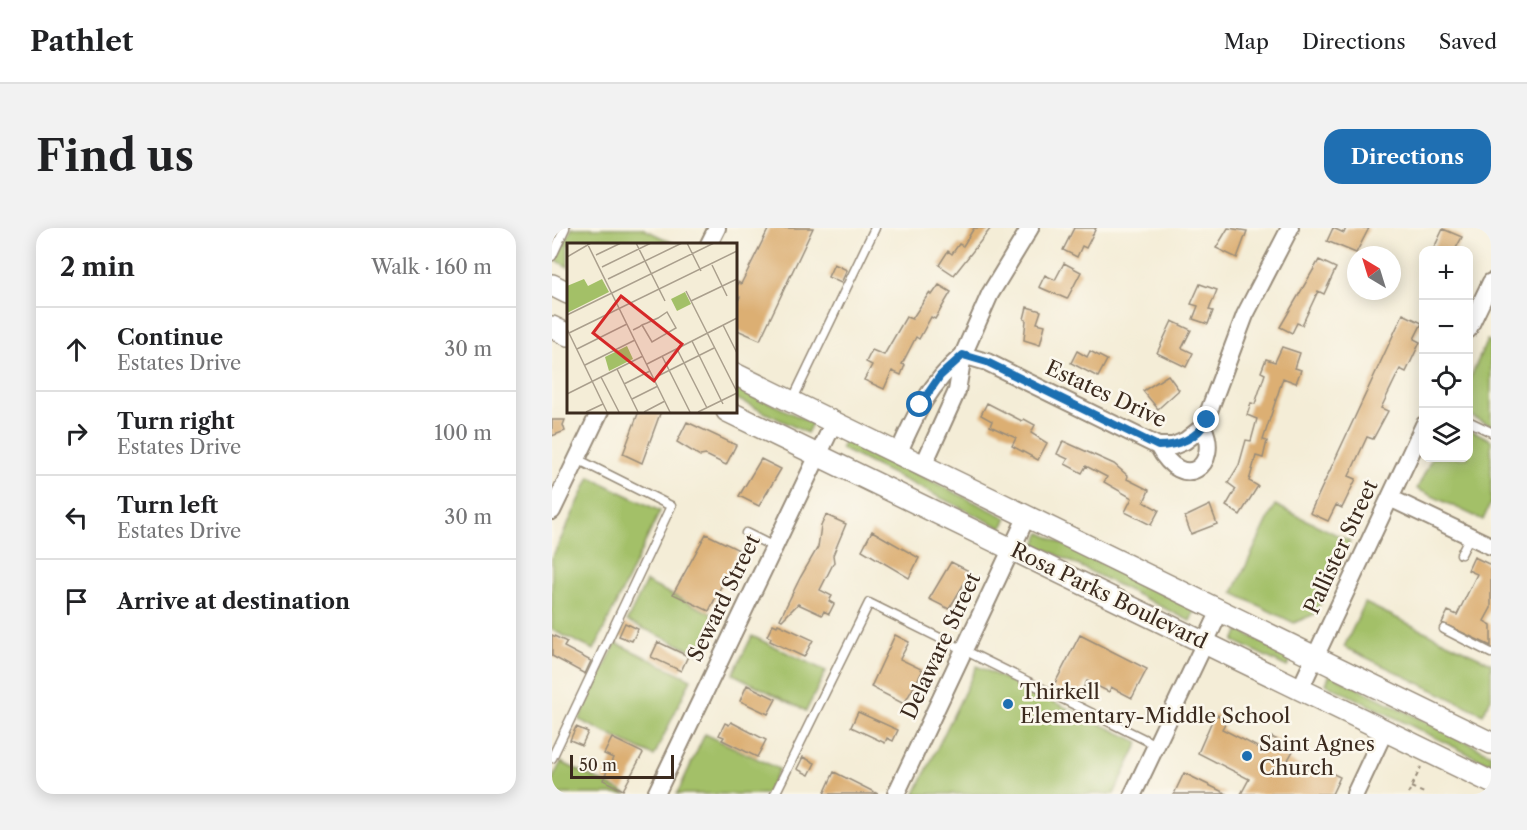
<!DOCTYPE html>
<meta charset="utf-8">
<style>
:root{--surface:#fff;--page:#f2f2f2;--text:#202124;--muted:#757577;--line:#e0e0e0;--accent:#1f6fb2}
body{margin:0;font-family:"Libre Caslon Text",serif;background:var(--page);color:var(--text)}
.controls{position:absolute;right:18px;top:18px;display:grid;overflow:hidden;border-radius:12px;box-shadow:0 3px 15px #0003}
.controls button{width:54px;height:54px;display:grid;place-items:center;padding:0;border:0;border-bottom:2px solid var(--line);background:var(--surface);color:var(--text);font:30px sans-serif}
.compass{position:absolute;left:795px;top:18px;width:54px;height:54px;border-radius:50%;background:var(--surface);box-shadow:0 3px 15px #0003;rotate:322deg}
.scale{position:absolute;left:18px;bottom:15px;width:104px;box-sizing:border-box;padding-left:6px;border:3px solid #3b2a1e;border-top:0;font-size:16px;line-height:21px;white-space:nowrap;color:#3b2a1e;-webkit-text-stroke:4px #fbf7ec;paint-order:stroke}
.stop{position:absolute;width:18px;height:18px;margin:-14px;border:4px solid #1f6fb2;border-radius:50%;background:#fff}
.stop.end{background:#1f6fb2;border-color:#fff;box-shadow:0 2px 6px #0008}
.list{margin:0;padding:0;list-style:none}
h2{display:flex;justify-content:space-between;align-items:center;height:78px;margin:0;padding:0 24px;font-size:26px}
h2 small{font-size:20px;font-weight:400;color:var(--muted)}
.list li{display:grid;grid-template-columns:39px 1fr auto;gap:18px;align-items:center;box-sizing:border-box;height:84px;padding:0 24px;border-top:2px solid var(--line)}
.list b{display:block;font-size:22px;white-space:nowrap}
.list p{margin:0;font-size:20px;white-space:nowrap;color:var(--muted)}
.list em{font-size:20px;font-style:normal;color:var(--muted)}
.icon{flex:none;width:33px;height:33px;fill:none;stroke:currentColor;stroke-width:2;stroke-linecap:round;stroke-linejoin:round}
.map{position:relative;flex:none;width:939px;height:566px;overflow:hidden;border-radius:18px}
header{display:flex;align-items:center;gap:36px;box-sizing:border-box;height:84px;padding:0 30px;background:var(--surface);border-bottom:2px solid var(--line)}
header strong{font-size:28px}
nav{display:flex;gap:33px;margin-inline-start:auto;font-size:21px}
.intro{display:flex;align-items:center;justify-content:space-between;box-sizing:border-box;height:144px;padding:0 36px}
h1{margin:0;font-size:42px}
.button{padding:15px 27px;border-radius:18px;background:var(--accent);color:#fff;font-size:21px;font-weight:700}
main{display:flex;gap:36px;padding:0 36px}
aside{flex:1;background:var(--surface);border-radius:18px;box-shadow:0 3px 15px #0003}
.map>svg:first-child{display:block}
.green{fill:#a3c067;stroke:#6f7542;stroke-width:1.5}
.building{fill:#dcaf73}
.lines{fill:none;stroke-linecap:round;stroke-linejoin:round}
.service-casing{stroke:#988c7a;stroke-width:11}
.minor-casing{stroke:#988c7a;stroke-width:20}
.tertiary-casing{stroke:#988c7a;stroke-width:24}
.path{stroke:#988c7a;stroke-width:2;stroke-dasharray:4.5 4.5;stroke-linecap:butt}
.service{stroke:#fff;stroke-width:8}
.minor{stroke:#fff;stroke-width:16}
.tertiary{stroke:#fff;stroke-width:21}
.route{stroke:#1f6fb2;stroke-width:8}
.poi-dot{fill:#1f6fb2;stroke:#fbf7ec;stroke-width:2}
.labels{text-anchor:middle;stroke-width:5;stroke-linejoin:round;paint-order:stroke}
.street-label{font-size:21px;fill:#3b2a1e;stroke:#fbf7ec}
.poi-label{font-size:21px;fill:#3b2a1e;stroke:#fbf7ec;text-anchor:start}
.inset-road{fill:none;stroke:#aa9f8d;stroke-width:1.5}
.view{fill:#d62828;fill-opacity:0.15;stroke:#d62828;stroke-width:3}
.inset-edge{fill:none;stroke:#3b2a1e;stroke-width:3}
</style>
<header>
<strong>Pathlet</strong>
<nav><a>Map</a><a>Directions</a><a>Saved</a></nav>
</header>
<div class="intro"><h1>Find us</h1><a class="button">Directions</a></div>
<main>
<aside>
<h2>2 min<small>Walk · 160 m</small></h2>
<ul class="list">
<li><svg class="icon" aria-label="ahead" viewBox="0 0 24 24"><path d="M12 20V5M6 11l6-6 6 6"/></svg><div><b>Continue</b><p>Estates Drive</p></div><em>30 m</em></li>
<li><svg class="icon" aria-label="right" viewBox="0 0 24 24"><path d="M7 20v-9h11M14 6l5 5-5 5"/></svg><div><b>Turn right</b><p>Estates Drive</p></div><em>100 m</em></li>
<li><svg class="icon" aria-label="left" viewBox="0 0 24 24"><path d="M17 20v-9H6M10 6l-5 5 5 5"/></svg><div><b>Turn left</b><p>Estates Drive</p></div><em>30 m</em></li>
<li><svg class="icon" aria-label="arrive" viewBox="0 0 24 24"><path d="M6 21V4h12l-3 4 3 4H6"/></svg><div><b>Arrive at destination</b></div></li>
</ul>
</aside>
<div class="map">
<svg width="939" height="566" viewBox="0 0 939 566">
<rect width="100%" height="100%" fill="#fbf7ec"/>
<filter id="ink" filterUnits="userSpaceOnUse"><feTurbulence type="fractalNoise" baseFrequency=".0167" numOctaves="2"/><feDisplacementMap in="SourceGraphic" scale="12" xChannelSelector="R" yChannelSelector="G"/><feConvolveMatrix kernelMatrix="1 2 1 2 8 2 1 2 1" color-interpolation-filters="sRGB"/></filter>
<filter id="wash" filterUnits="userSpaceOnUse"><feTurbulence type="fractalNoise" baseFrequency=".008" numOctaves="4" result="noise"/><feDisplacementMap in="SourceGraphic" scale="24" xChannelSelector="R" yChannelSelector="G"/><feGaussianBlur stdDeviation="1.35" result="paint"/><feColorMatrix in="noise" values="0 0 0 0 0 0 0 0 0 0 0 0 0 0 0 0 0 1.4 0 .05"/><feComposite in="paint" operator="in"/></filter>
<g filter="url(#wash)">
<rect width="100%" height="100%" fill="#f4edd7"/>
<path class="green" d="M20,0H90L123,16H16V39L4,32Z
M935,112L939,114V197L916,187L917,153Z
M183,158L260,195L255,205L183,170Z
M917,201L939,212V274L931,292L865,261L880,230H916Z
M294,211L455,290L450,300L289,221Z
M38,249L108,283L42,422L0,402V330Z
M723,277L798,313L763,386L742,395L681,365Z
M489,305L643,382L638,393L483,316Z
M94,354L168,390L150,427L75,393Z
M813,375L939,435V470L931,486L792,419Z
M687,402L740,429L735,439L682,413Z
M200,408L274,443L254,483L181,446Z
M64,415L139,451L102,528L27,492Z
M425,438L587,514L562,566H363Z
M778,446L939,526V537L774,456Z
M153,506L227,541L215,566H125Z
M9,534L75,566H0V552Z"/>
<g id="blocks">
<path class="building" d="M217,0H261L208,112L183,101V79L188,69L183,67V61L186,54L189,56Z
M422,0H439L402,47L387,37L396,23L400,26L407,16L411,18Z
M522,0H544L534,20L530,18L525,29L511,22Z
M676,0L695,3L685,30L664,20Z
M781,0L792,5L794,0H817L804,25L775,13Z
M891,1L910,9L903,22H881Z
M767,32L784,40L772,66L766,63L750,97L745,95L740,105L728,99Z
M512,35L529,44L515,71L487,59L493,47L503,52Z
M282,36L295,42L289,55L276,49Z
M648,56L665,62L657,82L661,83L656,96L641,91L646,78L639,76Z
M387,57L399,64L383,91L379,89L367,111L364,109L350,136L353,137L349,147L340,143L332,161L312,152L320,137L314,134L320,122L332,127L354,89L360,91L377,65L380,67Z
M475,79L489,83L485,95L493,97L488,117L472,112L474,92L472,91Z
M851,86L870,95L862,111L868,114L854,144L848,141L829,180L836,183L821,211L815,209L797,248L804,251L790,280L784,277L776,293L758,285Z
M620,93L639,102L630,120L641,125L634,139L605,125Z
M730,119L748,125L743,140L749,142L744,155L731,150L711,212L715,213L711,230L704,228L697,253L706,258L688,287L674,278L684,261L676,255L687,237L694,212L699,213L705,191L695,187L699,175L703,176L713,146L709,144L714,131L723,134Z
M525,123L535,129L538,123L555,132L546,149L519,135Z
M616,147L627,162L606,181L591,163Z
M435,175L470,193L472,191L483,197L479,205L495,215L486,232L460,218L464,210L438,198L440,193L429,187Z
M87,183H109L90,235L71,226Z
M0,192H13L11,197L13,203L0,208Z
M135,194L184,217L174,237L154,227L148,228L125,214Z
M511,213L562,236L576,248L575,251L597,262L592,274L607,282L599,297L573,284L580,270L552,254L555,249L534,238L530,245L513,236L516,231L505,226Z
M209,231L229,241L207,278L187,268Z
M658,277L665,296L639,306L633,289Z
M274,287L294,296L281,327L282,334L268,362L280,368L277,373L282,376L277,386L272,383L270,387L246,376L230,392L228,391L248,350L266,319L269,298Z
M320,303L367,330L357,350L310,322Z
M154,306L187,322L157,383L121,366Z
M922,329L939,337V380L932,393L939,397V418L890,395L896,383L905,387L925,346L916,342Z
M399,334L419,344L397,381L377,371Z
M73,395L86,401L80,413L67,408Z
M221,396L225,398L226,396L261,412L252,429L218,413L219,410L215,408Z
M0,407L15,414L12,419L39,433L33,446L0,428Z
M343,407L357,414L348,431L371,442L352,476L319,459Z
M528,407L595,441L580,470L559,459L557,464L535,453L525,471L501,459Z
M106,414L136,428L129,443L99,429Z
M195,457L224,471L216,486L188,473Z
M306,484L346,502L341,513L335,510L333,515L299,499Z
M663,486L675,492L670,501L713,523L720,509L742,521L736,532L762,545L765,538L788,549L780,566H689L697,551L646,525Z
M179,494L214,512L205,529L170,512L172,509L167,507L173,495L177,497Z
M24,499L36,504L30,517L18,512Z
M60,510L91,525L71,562L51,552L61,530L52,526Z
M251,529L263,535L257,547L245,541Z
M282,544L326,566H272Z
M632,545L675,566H622Z"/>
</g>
</g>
<g filter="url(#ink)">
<use href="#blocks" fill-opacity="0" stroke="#988c7a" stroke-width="1.5"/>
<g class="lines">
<g class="service-casing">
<path id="service" d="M0,28L13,0
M240,173L323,0
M916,193L939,204
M194,305L222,319
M909,326L918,308
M892,401L939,425
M0,530L119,278L25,231
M223,566L317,375L604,517"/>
</g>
<g class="minor-casing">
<path id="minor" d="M157,16L165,0
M916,102L939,54
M411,127L435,134L606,218H621L633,213L651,199L693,87L738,0
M606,218C632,267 669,236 651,199
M346,226C364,185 377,157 411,127
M371,238L405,163L411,127L438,66L478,0
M838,270L939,318
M0,283L48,183
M748,461L872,197
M104,566L282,194
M344,566L475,288
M581,566L668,383
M803,566L833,502"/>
</g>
<g class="tertiary-casing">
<path id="tertiary" d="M0,57L16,65
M0,99L16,107
M183,146L939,515
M175,183L939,554"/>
</g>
<path class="path" d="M859,559L874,566
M856,566L869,539"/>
<use href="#service" class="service"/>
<use href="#minor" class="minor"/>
<use href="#tertiary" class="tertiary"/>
</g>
</g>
<g class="lines" filter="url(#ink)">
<path class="route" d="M368,177L388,148L411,127L435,134L606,218C626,218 646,210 655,192"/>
</g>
<g class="poi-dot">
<circle cx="456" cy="476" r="6"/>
<circle cx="695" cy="528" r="6"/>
</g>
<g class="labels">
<g class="street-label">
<text transform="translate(554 166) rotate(25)" y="7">Estates Drive</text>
<text transform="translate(789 319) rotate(-65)" y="7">Pallister Street</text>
<text transform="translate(557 368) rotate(26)" y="7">Rosa Parks Boulevard</text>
<text transform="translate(172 370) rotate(-64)" y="7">Seward Street</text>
<text transform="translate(389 418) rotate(-65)" y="7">Delaware Street</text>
</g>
<g class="poi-label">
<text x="468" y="471">Thirkell<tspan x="468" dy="24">Elementary-Middle School</tspan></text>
<text x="707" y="523">Saint Agnes<tspan x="707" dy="24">Church</tspan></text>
</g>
</g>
<g transform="translate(15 15)">
<rect width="170" height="170" fill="#f4edd7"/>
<path d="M17,36L21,43L35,36L42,49L0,70V43ZM118,49L124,61L110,68L104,56ZM60,103L66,116L42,128L38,114Z" fill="#a3c067"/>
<path class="inset-road" d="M20,0L103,169M69,0L98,58M120,0L134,28M29,12L54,0M0,14L24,0M145,22L160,53M35,24L84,0M41,36L115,0M119,48L170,149M124,58L170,36M0,72L147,0M156,82L170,110M0,86L40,169M66,87L72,84L75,82L80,80L91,75L100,69L109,85L85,99L75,82M2,90L170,8M125,98L156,161M10,106L60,81M110,106L140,165M95,113L123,169M80,121L170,75M18,122L68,97M50,126L71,169M34,134L52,169M89,134L147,105M57,141L83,128M0,151L76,113M65,156L91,143M19,169L36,161M77,169L98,158M131,169L170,150"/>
<path class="view" d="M54,53L115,101L87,138L26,90Z"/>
<rect width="170" height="170" class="inset-edge"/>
</g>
</svg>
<div class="controls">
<button>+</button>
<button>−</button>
<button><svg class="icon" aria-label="locate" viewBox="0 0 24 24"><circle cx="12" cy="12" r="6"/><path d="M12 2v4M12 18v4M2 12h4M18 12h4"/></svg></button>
<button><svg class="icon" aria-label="layers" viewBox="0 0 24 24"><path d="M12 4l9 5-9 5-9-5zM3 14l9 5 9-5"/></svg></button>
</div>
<svg class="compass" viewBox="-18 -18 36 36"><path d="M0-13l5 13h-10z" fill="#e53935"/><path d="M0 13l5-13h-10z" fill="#757577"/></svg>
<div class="scale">50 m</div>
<div class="stop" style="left:368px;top:177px"></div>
<div class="stop end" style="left:655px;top:192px"></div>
</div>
</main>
